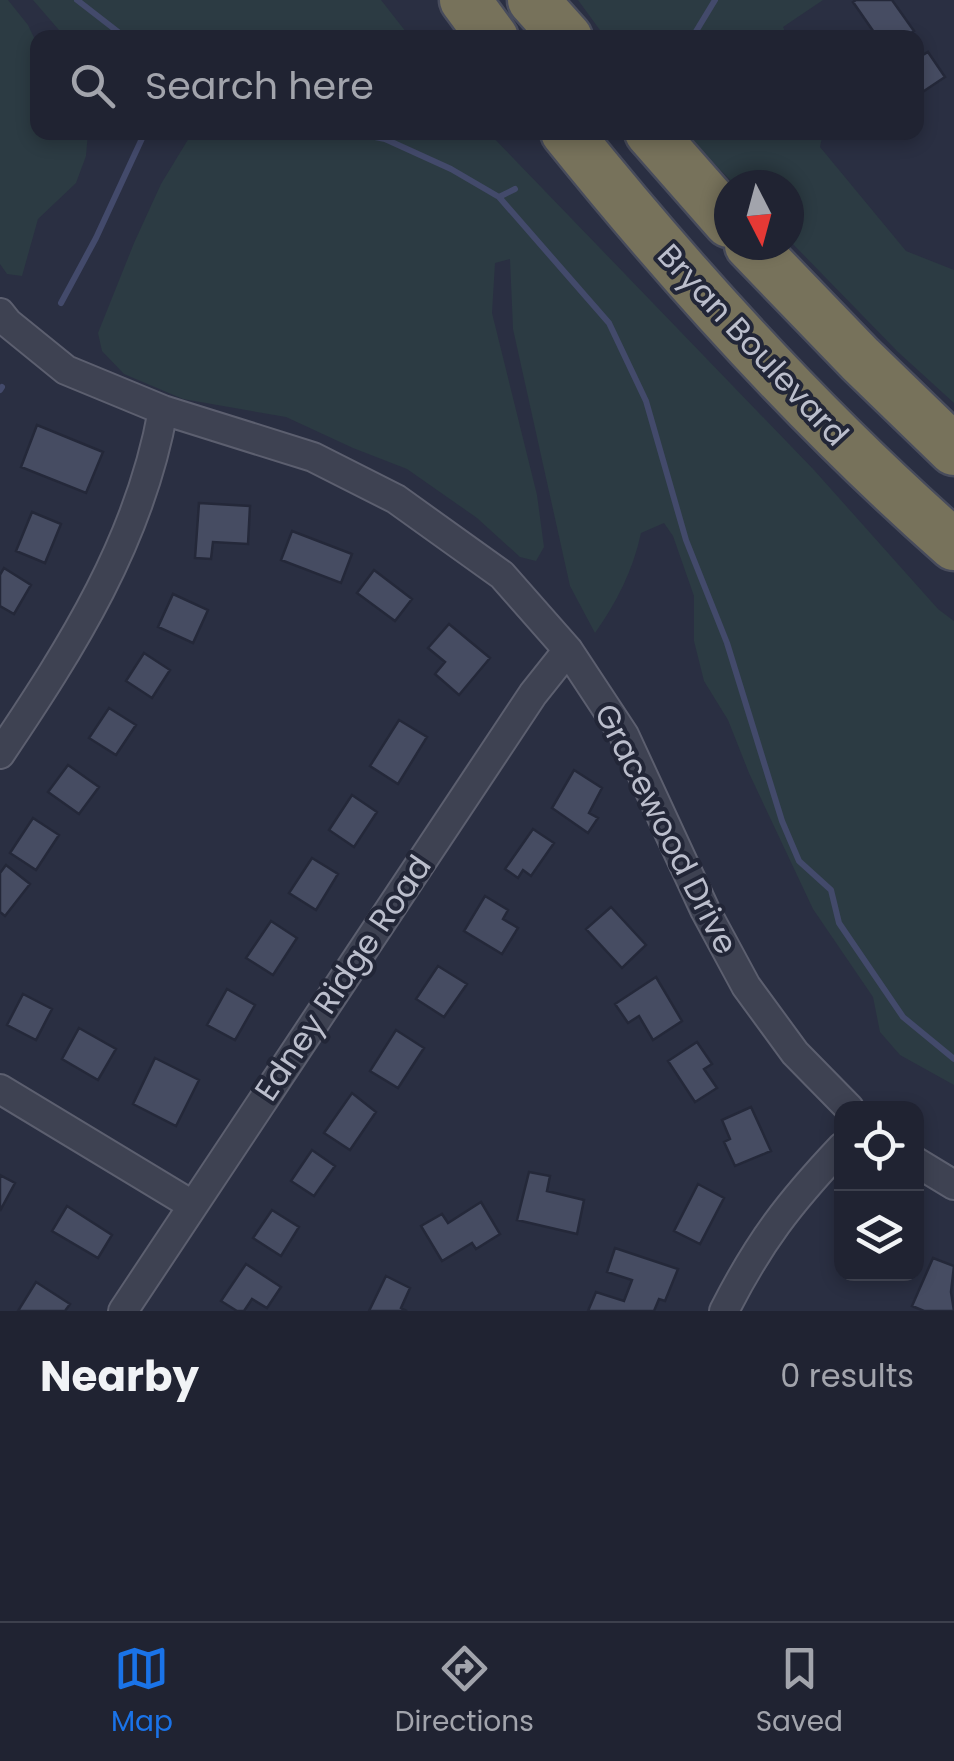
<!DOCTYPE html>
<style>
:root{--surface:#202332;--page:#282b3a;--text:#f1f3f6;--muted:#a2a4ac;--line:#3d404d;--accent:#1a73e8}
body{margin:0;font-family:Poppins,sans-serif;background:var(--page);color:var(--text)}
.controls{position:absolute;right:30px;bottom:30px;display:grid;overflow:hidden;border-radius:20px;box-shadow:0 5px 15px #0003}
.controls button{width:90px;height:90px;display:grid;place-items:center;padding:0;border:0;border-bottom:2px solid var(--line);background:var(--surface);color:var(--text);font:50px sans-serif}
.compass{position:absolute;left:714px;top:170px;width:90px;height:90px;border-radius:50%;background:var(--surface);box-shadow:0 5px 15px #0003;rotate:174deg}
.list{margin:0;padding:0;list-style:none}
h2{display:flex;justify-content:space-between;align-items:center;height:130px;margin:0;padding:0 40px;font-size:42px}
h2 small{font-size:32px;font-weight:400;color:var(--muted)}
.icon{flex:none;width:55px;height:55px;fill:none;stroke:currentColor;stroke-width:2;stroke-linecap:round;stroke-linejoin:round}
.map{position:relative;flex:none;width:954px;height:1311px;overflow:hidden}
.search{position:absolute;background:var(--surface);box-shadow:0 5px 15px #0003;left:30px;right:30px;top:30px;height:110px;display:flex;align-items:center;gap:25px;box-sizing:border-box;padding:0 35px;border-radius:20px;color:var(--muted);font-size:38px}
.sheet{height:310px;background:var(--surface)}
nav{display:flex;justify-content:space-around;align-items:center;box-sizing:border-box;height:140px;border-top:2px solid var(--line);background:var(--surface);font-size:28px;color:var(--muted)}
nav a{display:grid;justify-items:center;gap:5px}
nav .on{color:var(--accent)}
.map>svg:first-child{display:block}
.green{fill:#2c3b43}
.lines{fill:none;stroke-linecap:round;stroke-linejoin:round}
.stream{stroke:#434a6b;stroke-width:6}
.building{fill:#464c62;stroke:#242839;stroke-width:2.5}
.minor-casing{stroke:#5c5f6f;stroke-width:32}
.motorway-casing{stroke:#484c5c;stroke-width:55}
.minor{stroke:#3e4252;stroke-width:28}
.motorway{stroke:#77725b;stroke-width:50}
.labels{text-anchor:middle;stroke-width:8;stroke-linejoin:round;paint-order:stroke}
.street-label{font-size:32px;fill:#bbbecc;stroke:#222637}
</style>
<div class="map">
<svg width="954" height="1311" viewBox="0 0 954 1311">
<rect width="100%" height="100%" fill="#2a2f42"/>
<path class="green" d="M0,0H8L28,25L37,44L38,132L88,133L86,156L76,183L38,219L22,276L7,274L0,264Z
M33,0H381L410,37H65Z
M578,0H823L783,27L788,38L605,37Z
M192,133H489L814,470L938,609L954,621V1085L900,1055L880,1032L873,997L813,909L749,773L728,720L704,681L694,641V596L673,536L664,523L641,533C633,570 617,602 595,633L570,586L513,329L510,259L495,263L492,313L537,495L544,547L536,561L520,557L477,518L407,469L353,448L286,417L183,399L124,374L102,351L98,333L134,243L161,184Z
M684,133H823L820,147L906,251L954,270V403L898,352L789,240V185H735Z"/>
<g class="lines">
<path class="stream" d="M77,0L126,38
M692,38L715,0
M351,132L385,139L451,169L499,197L609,323L646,401L686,540L727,643L782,821L799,861L831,890L839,923L903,1017L954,1059
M499,197L515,189
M61,303L96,238L145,132
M0,390L2,387"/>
</g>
<path class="building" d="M856,0H892L914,31L905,38H878L853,2Z
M928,52L945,77L918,95L916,59Z
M37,425L103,452L86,493L21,467Z
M199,503L250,506L248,544L213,542L211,559L195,558Z
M32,512L61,524L45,563L16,551Z
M292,531L352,554L341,583L281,560Z
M4,568L31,585L14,614L0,606V575Z
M374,570L412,599L395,621L357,593Z
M173,594L208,610L193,643L158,627Z
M449,624L490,658L459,695L435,674L445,662L428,648Z
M144,653L170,670L152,698L126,681Z
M109,708L136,725L116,755L89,738Z
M399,720L427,737L398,784L370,766Z
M68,765L99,787L79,814L48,792Z
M574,770L602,788L589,813L598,818L588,833L552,808Z
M352,795L377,812L354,847L329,830Z
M33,818L59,835L36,870L10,853Z
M533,829L554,843L531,876L523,870L518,878L505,869Z
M312,858L338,874L316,910L289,893Z
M6,865L30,884L5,916L0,912V873Z
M485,896L508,910L503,919L518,928L502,954L464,931Z
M611,907L646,945L622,968L586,929Z
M271,921L297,938L273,975L246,958Z
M438,966L467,984L444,1017L416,999Z
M656,977L682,1021L653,1040L639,1016L628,1023L615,1004Z
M227,989L255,1005L235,1040L207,1025Z
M23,994L52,1009L36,1040L7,1025Z
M79,1028L116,1049L98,1080L62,1059Z
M396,1030L424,1048L398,1088L370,1071Z
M697,1042L712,1064L704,1069L717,1088L695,1102L668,1061Z
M155,1058L199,1080L176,1126L133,1104Z
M352,1093L376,1112L350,1150L324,1133Z
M751,1107L771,1151L735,1166L724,1142L730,1139L722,1120Z
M312,1150L335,1166L314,1196L291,1181Z
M529,1172L550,1176L547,1191L584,1200L577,1234L517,1220Z
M0,1175L15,1183L0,1211Z
M698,1184L724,1198L700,1244L674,1231Z
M481,1202L500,1234L476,1249L472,1243L442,1261L421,1226L442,1214L448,1223Z
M67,1206L112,1235L98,1258L52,1231Z
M272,1210L299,1227L281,1256L253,1238Z
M615,1248L678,1269L665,1301L659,1299L654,1311H588L596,1292L624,1301L632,1280L607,1272Z
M933,1258L954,1266L951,1292L954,1311H924L912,1306Z
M246,1264L281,1287L267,1308L252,1299L244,1311H237L221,1301Z
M386,1276L410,1288L401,1308L407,1311H369Z
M36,1282L70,1304L65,1311H18Z"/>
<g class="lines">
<g class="minor-casing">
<path id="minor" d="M0,313L8,323L66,370L163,410L313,457L396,499L502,575L568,650L624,735L705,910L746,986L795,1053L849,1108
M0,754C72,647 140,540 163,410
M0,1089L192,1205
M916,1162L954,1185
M123,1311L533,694L568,650
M724,1311C759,1242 789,1203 842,1147"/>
</g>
<g class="motorway-casing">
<path id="motorway" d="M465,0L493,38
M533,0L567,38
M566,132C685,280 811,419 954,545
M650,132L729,222
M750,245L860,359L954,450"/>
</g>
<use href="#minor" class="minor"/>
<use href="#motorway" class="motorway"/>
</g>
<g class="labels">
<g class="street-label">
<text transform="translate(753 345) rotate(47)" y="11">Bryan Boulevard</text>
<text transform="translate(666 829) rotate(63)" y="11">Gracewood Drive</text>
<text transform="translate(343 978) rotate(-56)" y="11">Edney Ridge Road</text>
</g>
</g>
</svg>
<div class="controls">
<button><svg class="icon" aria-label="locate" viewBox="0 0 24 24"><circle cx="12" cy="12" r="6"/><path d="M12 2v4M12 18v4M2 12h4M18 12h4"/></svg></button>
<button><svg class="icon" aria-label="layers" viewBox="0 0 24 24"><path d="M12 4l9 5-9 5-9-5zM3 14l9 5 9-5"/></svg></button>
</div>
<svg class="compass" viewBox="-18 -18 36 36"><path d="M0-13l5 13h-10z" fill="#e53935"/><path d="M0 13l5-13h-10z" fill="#a2a4ac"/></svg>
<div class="search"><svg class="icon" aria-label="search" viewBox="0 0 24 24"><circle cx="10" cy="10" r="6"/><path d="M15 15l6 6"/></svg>Search here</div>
</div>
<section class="sheet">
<h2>Nearby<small>0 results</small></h2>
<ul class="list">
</ul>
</section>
<nav>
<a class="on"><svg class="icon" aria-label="map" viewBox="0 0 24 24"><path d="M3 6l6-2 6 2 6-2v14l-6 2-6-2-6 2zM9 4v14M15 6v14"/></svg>Map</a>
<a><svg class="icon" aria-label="directions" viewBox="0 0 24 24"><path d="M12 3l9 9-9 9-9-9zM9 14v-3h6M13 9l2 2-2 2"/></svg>Directions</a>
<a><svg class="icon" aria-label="saved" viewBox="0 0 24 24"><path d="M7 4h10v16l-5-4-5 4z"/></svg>Saved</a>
</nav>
